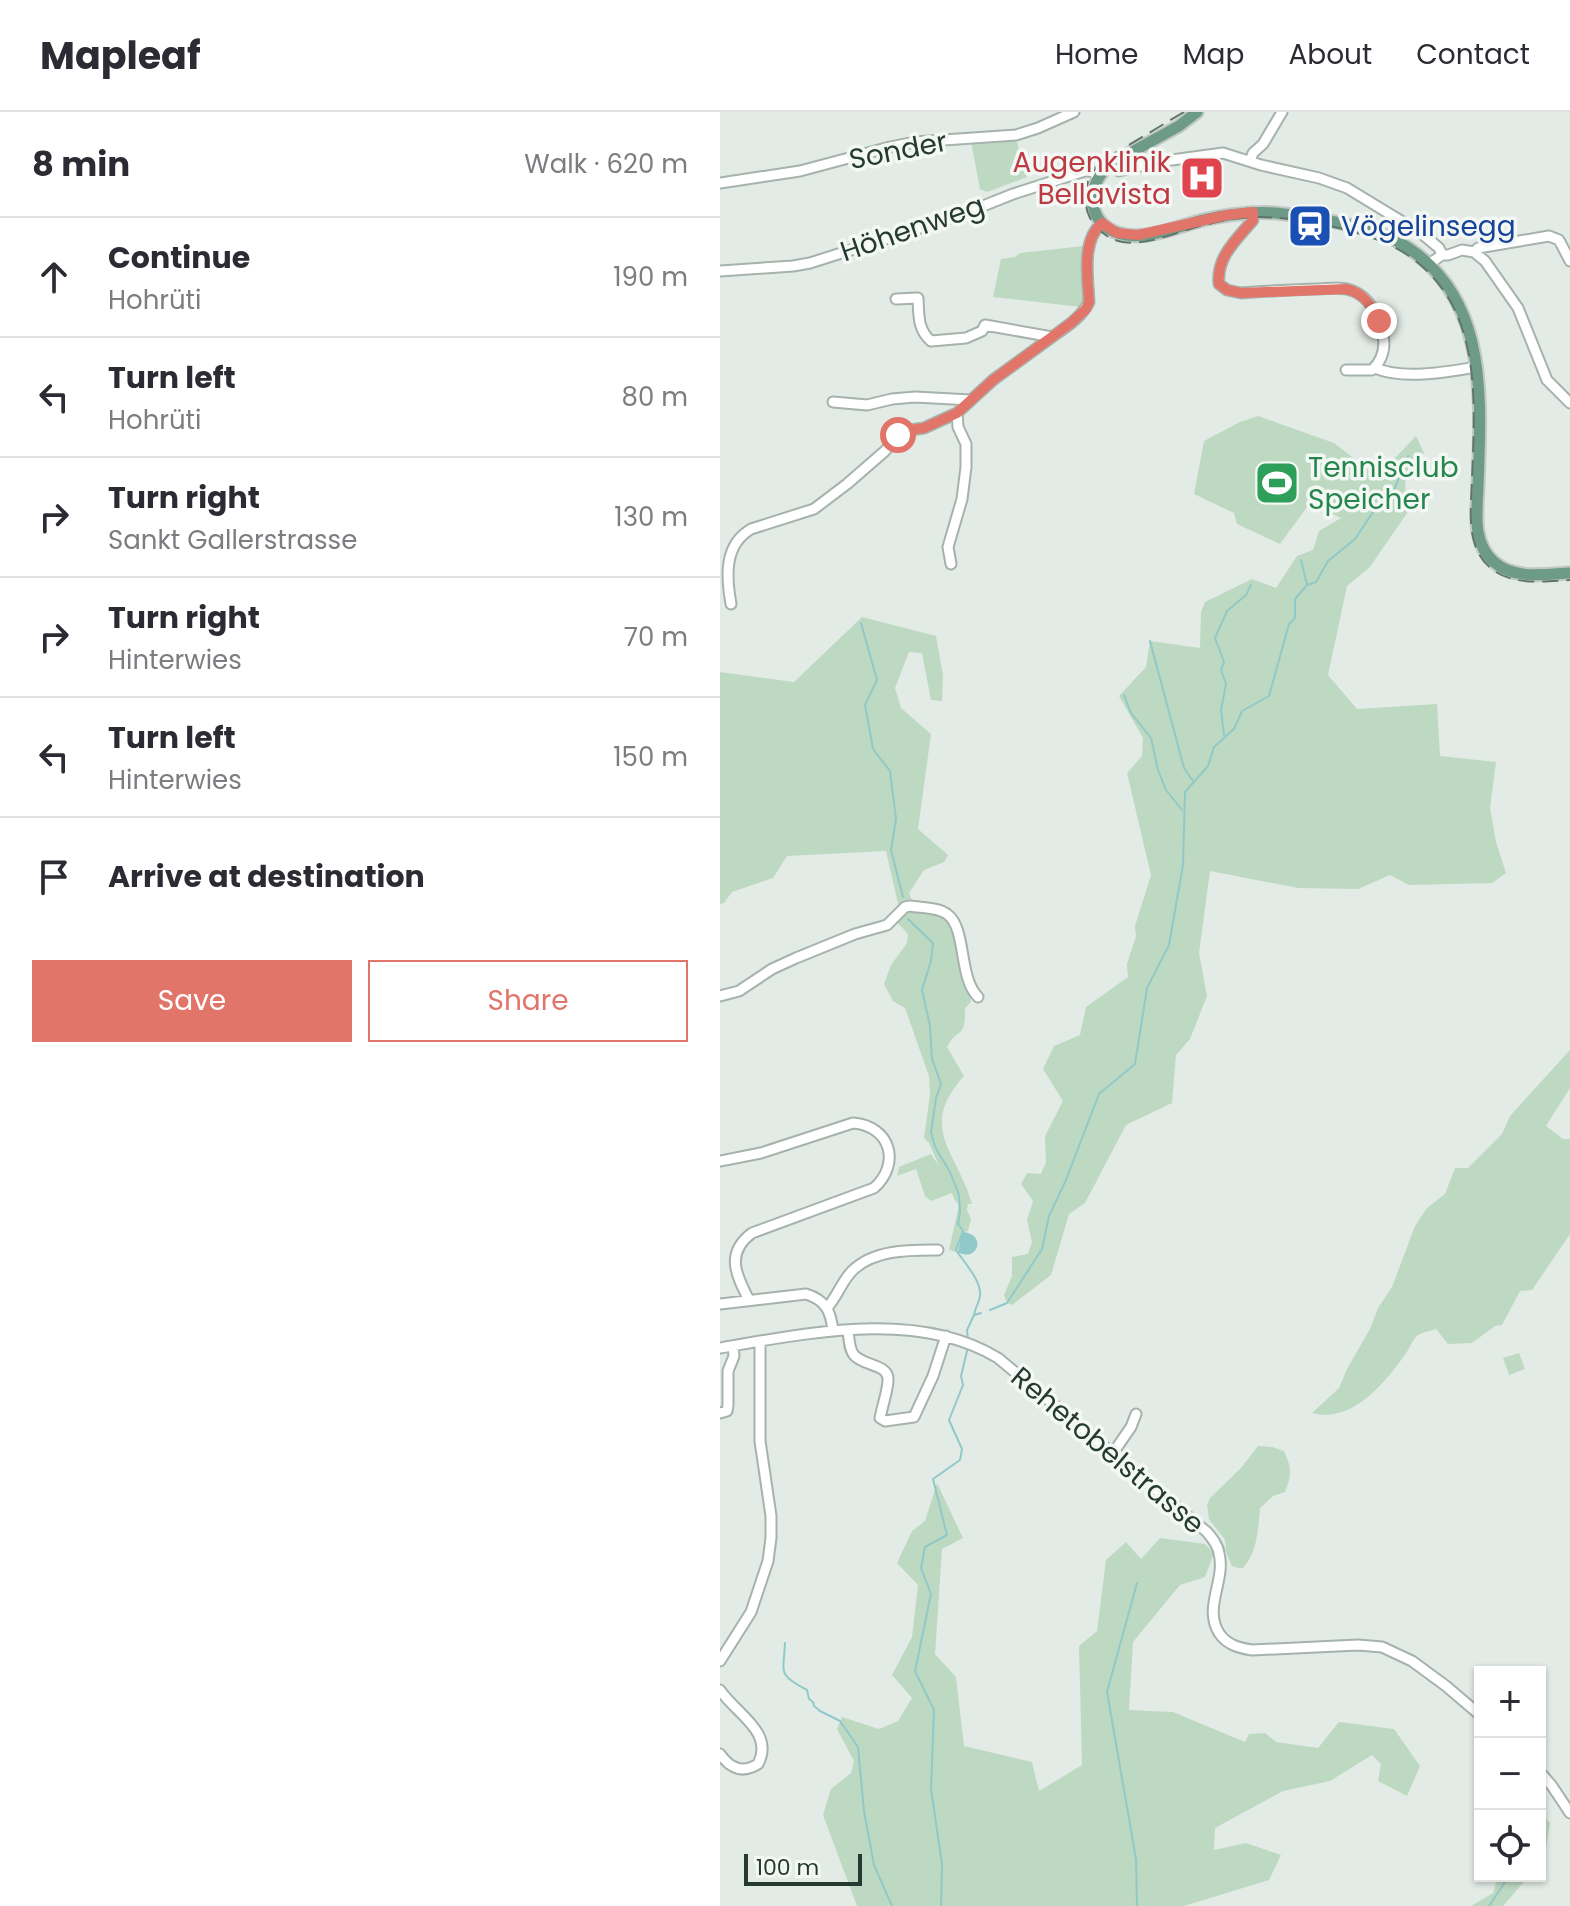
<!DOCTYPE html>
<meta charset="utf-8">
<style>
:root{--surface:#fff;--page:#f7f7f7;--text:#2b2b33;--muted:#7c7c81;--line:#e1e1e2;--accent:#e1756a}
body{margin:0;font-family:Poppins,sans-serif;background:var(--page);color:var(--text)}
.controls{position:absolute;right:24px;bottom:24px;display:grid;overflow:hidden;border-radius:0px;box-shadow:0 2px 6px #0004}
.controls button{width:72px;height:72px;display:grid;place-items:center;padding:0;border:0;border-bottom:2px solid var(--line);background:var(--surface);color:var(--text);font:40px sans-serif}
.scale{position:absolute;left:24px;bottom:20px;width:118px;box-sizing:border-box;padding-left:8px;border:4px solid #253a31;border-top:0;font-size:22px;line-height:28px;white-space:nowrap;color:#253a31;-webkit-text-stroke:6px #f3f8f4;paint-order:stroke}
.stop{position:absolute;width:24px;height:24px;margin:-18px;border:6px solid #e1756a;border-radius:50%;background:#fff}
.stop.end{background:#e1756a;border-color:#fff;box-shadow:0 2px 8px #0008}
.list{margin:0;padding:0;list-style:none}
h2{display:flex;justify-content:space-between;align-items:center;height:104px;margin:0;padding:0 32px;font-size:34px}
h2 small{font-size:26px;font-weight:400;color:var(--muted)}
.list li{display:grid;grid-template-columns:52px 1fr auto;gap:24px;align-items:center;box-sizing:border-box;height:120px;padding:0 32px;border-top:2px solid var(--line)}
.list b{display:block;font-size:30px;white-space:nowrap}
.list p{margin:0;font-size:26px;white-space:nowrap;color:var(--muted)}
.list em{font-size:26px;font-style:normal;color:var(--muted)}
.actions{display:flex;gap:16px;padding:24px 32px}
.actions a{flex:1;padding:18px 0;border:2px solid var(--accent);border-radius:0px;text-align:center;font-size:28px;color:var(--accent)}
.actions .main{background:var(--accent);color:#fff}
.icon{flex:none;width:44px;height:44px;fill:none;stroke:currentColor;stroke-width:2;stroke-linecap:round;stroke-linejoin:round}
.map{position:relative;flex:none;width:850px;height:1794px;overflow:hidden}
header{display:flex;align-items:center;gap:48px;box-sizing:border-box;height:112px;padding:0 40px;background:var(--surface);border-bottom:2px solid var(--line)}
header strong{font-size:38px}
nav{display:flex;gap:44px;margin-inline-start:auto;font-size:28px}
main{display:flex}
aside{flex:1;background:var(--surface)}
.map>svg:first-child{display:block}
.green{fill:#bed9c1}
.water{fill:#91c9c9}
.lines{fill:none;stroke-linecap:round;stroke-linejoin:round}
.stream{stroke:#91c9c9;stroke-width:2}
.minor-casing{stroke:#a6b2ac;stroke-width:13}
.major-casing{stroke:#c2c8c5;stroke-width:15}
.minor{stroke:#fff;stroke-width:9}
.major{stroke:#6d9b88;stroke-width:11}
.rail{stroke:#5f756c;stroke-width:2;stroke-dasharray:16 8;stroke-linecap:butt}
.route{stroke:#e1756a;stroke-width:10}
.labels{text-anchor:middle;stroke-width:7;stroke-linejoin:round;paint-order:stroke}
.street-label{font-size:28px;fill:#253a31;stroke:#f3f8f4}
.health-label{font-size:28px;fill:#be3a42;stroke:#f3f8f4;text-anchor:end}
.transit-label{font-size:28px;fill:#164399;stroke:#f3f8f4;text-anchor:start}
.leisure-label{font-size:28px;fill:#27864d;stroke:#f3f8f4;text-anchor:start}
</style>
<header>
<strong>Mapleaf</strong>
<nav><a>Home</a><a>Map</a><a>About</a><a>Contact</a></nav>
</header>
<main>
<aside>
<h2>8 min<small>Walk · 620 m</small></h2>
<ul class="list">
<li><svg class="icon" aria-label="ahead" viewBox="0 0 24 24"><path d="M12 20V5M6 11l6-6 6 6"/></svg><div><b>Continue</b><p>Hohrüti</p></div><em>190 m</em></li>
<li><svg class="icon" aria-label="left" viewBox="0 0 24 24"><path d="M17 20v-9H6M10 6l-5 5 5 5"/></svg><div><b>Turn left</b><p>Hohrüti</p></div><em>80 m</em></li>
<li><svg class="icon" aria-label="right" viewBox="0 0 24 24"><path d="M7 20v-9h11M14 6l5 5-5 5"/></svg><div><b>Turn right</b><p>Sankt Gallerstrasse</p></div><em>130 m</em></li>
<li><svg class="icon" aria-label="right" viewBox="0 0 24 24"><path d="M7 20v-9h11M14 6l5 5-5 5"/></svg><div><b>Turn right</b><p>Hinterwies</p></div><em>70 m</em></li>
<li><svg class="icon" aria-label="left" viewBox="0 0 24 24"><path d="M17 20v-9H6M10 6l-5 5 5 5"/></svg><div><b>Turn left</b><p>Hinterwies</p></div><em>150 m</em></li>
<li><svg class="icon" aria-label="arrive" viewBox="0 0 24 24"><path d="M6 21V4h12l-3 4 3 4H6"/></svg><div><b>Arrive at destination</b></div></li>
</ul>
<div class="actions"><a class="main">Save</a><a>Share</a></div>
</aside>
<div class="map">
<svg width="850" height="1794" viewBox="0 0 850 1794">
<rect width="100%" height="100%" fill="#e3ebe6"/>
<path class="green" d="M296,27L307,65L267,80L260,77L251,30Z
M363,134L365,184L361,195L273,185L281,147L295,145L300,141Z
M538,304L614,331L649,358L676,345L696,324L704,341L685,371L687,401L650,455L627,474L608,563L637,597L717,592L720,644L776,650L770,696L776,730L786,761L772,771L689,773L670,763L638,777L578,776L490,759L479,841L487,884L470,927L456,943L452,991L406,1013L365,1091L349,1102L331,1163L292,1193L287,1191L284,1183L292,1164V1145L308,1142L312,1130L307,1108L313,1089L301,1072L307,1061L321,1062L326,1050L325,1024L343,989L323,957L334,934L360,923L366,895L408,865L407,852L416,824L415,814L431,763L407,661L422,644L423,626L399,584L426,555L430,529L480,536L481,500L485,490L532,467L556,476L577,444L593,438L599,419L621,406L590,391L560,432L517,412L514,401L474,382L484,329L520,310Z
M142,505L216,524L223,563L222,589L211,588L202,541L189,540L175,576L181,596L211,622L198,717L228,743L224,750L204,758L189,781L193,791L179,796L166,739L67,744L53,766L12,780L4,791L0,792V560L74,570Z
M192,797L217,800L232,810L250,882L251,890L245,896C246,928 238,914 227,935L244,964C197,1016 237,1039 252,1092H248L247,1098L251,1107L248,1119L244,1120L241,1124L237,1140L229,1138L239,1093L234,1087L232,1081L211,1089L205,1084L196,1057L177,1064L179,1055L211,1042L219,1054L209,1031L204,1026L210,982L209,964L185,896L173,889L164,872L171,853L187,831L188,822L176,809L186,799Z
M850,938V976L826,1014L843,1027H850V1122L812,1178L800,1179L782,1213L775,1214L752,1231L728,1232L716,1217C711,1219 703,1220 698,1223C692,1228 689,1238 684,1244C664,1272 631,1312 592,1301L619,1276L627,1257L650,1217L658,1196L672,1175L695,1114L707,1096L725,1082L735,1056H748L782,1022L790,1004Z
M799,1241L805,1257L789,1263L783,1246Z
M538,1334L552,1335L564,1339C572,1357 572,1362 565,1380L553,1384L540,1396C538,1417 538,1439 523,1456H518L512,1454L506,1440L505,1428L489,1407L487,1393L490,1386L521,1356Z
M217,1371L243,1426L222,1437L215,1542L236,1565L244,1634L312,1650L319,1679L362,1653L359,1534L377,1519L386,1448L406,1430L421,1447L440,1426L485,1432L494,1441L485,1465L460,1473L413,1530L409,1598L453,1600L525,1630L529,1622L545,1621L556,1630L598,1636L619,1610L674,1617L700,1654L687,1684L658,1669L661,1652L652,1643L610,1669L563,1679L495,1716L494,1738L526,1731L561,1743L549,1768L464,1794H137L103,1703L111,1677L131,1661L134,1649L117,1617L122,1605L159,1617L178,1609L192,1586L172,1563L192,1525L198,1473L177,1451L192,1419L205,1409Z
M824,1704L830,1711L826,1736L820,1745V1705Z
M778,1764H809L783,1794H751L773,1781Z"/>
<path class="water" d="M244,1120C268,1124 256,1151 238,1140L241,1124Z"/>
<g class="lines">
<path class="stream" d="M581,448L587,473
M141,511L157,568L145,593L153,637L170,659L176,707L171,738L183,785
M430,529L464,656L473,669
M404,583L411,601L431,626L438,658L446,678L462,698
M504,623L501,598L506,572L501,558L504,550L495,526L507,499L526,483L531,473
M188,807L213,831L211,849L202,878L210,914L212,947L221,972L216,986L211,1020L215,1035L230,1060L239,1083L240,1101L238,1112L243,1119L236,1138C243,1149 262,1169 260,1184C259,1190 255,1197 254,1203
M270,1198L287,1191L322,1137L329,1104L346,1068L379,982L415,952L427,876L449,833L463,753L465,680L488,654L494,635L514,617L522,599L549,584L569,512L575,506V487L587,473L596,470L608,449L635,427L657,394L674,378L688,344
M248,1229L247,1218L254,1203L261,1201
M417,1471L387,1580L416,1747L417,1794
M65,1531C64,1560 56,1562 87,1578L89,1587L93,1590L94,1594L100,1599L120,1609L138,1635L144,1699L154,1753L172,1794
M221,1794L222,1752L211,1677L214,1598L195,1559L211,1482L201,1456L205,1435L227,1423L213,1367L240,1348L242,1337L229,1308L243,1273L241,1264L248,1235
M769,1794L789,1764"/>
<g class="minor-casing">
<path id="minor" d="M530,49L533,41L543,32L562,0
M392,51L399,59L437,50L503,41L541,53L599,66L627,76L701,121L719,136L722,143
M0,71L80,59L170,35L195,30L296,23L318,16L354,0
M533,100V108C517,127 496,145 499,172L507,178L521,181C546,179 571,178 596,177C607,177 622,174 633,179C649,185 658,203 662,218C666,233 664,247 652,258H626
M754,140L758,136L829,124L839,128L850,149
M709,152L722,143H728L742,138L754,140L765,149L798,196L827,268L850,291
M0,159L73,154L90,151L200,116L253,98L293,82L365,59H370L379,63
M176,187L198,186C199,202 197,217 211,229L246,226L262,219L265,213L332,225C346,215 361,206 369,190C368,166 361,129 382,111
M655,256C683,268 727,260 757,255
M113,290L147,293L172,287L195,285L251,288
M231,452L228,435L242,387L246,355V332L238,315L237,301
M11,492C6,464 4,433 31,417L94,397L127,372L165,339L178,323L183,319L204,316L237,301L273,268L332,225
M0,884L19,879L52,857L76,846L135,822L167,813L185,795L190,794C201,796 218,795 227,802C247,816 238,865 258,885
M0,1049L41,1041L133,1011C171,1014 181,1052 154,1076L32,1121C5,1141 16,1163 29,1188
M0,1192L86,1182C106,1188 111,1200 113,1219
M107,1196C117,1185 122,1169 132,1159C154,1137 190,1138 218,1138
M128,1218C129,1226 129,1237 134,1243C143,1254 169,1252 168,1268C168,1278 162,1295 160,1306L165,1309L194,1305L213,1264L226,1224
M0,1236C88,1221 198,1197 278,1246L487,1420C492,1426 498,1433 499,1441C506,1469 483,1495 499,1521C507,1533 519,1536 532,1538L638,1533L662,1535L692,1549L726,1574L760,1603
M0,1301L7,1299L8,1293V1259L14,1244L13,1234
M393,1341L411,1315L416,1302
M0,1549L31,1500L48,1449L51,1426V1404L40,1329V1230
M0,1578C15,1601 55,1620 38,1652C22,1662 10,1656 0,1642
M820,1660L832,1674L850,1701"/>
</g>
<g class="major-casing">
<path id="major" d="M477,0L459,14L392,51C363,72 366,117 406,123C431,127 459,114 483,108C536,96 563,100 615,110C635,114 655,118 673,127C770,177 761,283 758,375C757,401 752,431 774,450C794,468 825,462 850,461"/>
</g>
<use href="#minor" class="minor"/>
<use href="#major" class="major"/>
<path class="rail" d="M464,0C445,11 426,23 407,34C397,40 385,46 377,55C364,68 362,90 370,106C377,118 389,128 403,130C426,134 458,120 480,114C498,110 516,105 534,105C574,104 652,119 686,142C763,193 755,287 752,368C751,400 745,437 773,458C795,474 825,469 850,468"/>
</g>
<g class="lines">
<path class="route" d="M178,323L183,319L204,316L237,301L273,268L351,211L366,197L369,190C368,166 361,129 382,111L397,121L418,123L507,103L533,100V108C517,127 496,145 499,172L507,178L521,181L626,177C644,181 651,193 659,209"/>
</g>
<defs>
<g id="hospital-square" transform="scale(2.3)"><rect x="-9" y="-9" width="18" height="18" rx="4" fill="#e0444e" stroke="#f3f8f4"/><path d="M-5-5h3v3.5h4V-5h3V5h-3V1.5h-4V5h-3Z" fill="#fff"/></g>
<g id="station-square" transform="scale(2.3)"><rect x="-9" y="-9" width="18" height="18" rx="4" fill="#1a4fb4" stroke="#f3f8f4"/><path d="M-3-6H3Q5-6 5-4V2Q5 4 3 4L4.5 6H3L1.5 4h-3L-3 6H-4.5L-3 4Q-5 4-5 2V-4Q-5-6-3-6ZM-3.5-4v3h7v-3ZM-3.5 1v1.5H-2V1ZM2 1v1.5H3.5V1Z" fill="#fff"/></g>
<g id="stadium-square" transform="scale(2.3)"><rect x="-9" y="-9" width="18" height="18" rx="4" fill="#2e9e5b" stroke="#f3f8f4"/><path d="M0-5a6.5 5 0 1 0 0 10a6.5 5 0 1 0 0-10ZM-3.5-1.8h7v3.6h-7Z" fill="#fff"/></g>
</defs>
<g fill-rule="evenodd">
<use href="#hospital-square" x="482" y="66"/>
<use href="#station-square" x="590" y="114"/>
<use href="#stadium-square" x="557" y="371"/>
</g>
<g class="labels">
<g class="street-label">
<text transform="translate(178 38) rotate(-11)" y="10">Sonder</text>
<text transform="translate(192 116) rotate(-19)" y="10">Höhenweg</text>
<text transform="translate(388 1338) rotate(40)" y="10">Rehetobelstrasse</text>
</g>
<g class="health-label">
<text x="451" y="60">Augenklinik<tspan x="451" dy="32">Bellavista</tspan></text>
</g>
<g class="transit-label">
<text x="621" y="124">Vögelinsegg</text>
</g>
<g class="leisure-label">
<text x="588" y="365">Tennisclub<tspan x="588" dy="32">Speicher</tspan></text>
</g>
</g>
</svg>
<div class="controls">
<button>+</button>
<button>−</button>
<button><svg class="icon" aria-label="locate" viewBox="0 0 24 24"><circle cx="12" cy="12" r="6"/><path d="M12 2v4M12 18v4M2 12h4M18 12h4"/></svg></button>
</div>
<div class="scale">100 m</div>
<div class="stop" style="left:178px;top:323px"></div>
<div class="stop end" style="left:659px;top:209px"></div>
</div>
</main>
